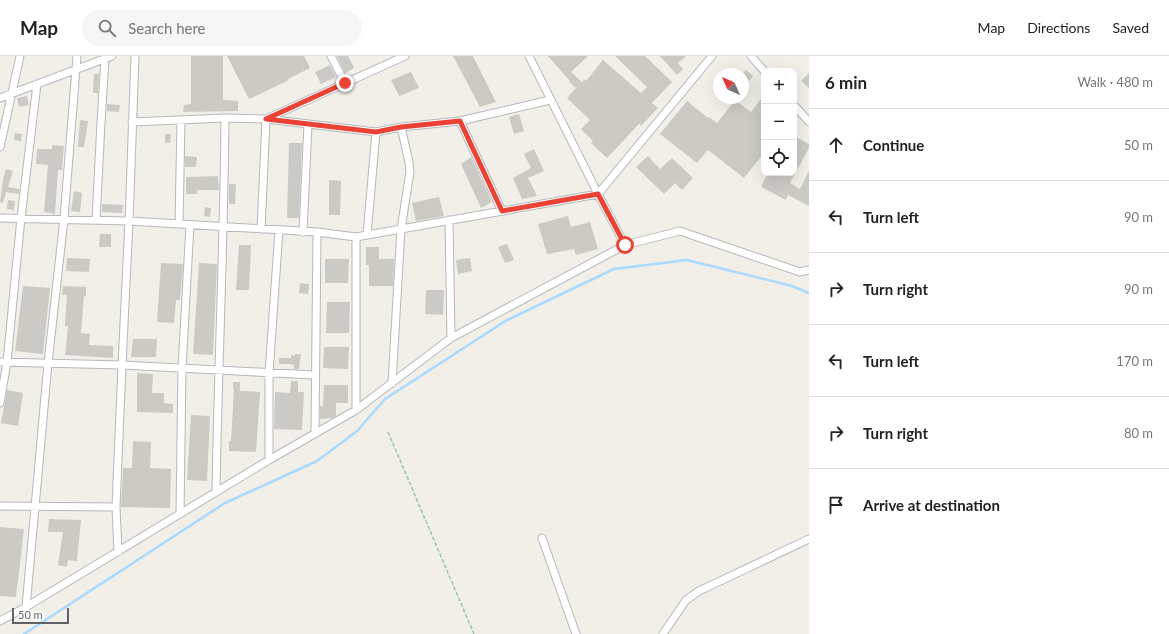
<!DOCTYPE html>
<meta charset="utf-8">
<style>
:root{--surface:#fff;--page:#f6f6f6;--text:#222;--muted:#767676;--line:#e0e0e0}
body{margin:0;font-family:Lato,sans-serif;background:var(--page);color:var(--text)}
.controls{position:absolute;right:12px;top:12px;display:grid;overflow:hidden;border-radius:8px;box-shadow:0 4px 16px #0002}
.controls button{width:36px;height:36px;display:grid;place-items:center;padding:0;border:0;border-bottom:1px solid var(--line);background:var(--surface);color:var(--text);font:20px sans-serif}
.compass{position:absolute;left:713px;top:12px;width:36px;height:36px;border-radius:50%;background:var(--surface);box-shadow:0 4px 16px #0002;rotate:315deg}
.scale{position:absolute;left:12px;bottom:10px;width:57px;box-sizing:border-box;padding-left:4px;border:2px solid #5f6368;border-top:0;font-size:11px;line-height:14px;white-space:nowrap;color:#5f6368;-webkit-text-stroke:3px #fff;paint-order:stroke}
.stop{position:absolute;width:12px;height:12px;margin:-9px;border:3px solid #ea4335;border-radius:50%;background:#fff}
.stop.end{background:#ea4335;border-color:#fff;box-shadow:0 1px 4px #0008}
.list{margin:0;padding:0;list-style:none}
h2{display:flex;justify-content:space-between;align-items:center;height:52px;margin:0;padding:0 16px;font-size:17px}
h2 small{font-size:13px;font-weight:400;color:var(--muted)}
.list li{display:grid;grid-template-columns:26px 1fr auto;gap:12px;align-items:center;box-sizing:border-box;height:72px;padding:0 16px;border-top:1px solid var(--line)}
.list b{display:block;font-size:15px;white-space:nowrap}
.list em{font-size:13px;font-style:normal;color:var(--muted)}
.icon{flex:none;width:22px;height:22px;fill:none;stroke:currentColor;stroke-width:2;stroke-linecap:round;stroke-linejoin:round}
.map{position:relative;flex:none;width:809px;height:578px;overflow:hidden}
header{display:flex;align-items:center;gap:24px;box-sizing:border-box;height:56px;padding:0 20px;background:var(--surface);border-bottom:1px solid var(--line)}
header strong{font-size:19px}
nav{display:flex;gap:22px;margin-inline-start:auto;font-size:14px}
.search{width:280px;height:36px;background:var(--page);display:flex;align-items:center;gap:10px;box-sizing:border-box;padding:0 14px;border-radius:22px;color:var(--muted);font-size:15px}
main{display:flex}
aside{flex:1;background:var(--surface)}
.map>svg:first-child{display:block}
.lines{fill:none;stroke-linecap:round;stroke-linejoin:round}
.stream{stroke:#aadaff;stroke-width:2.5}
.building{fill:#cccac5}
.street-casing{stroke:#b5b8bc;stroke-width:9}
.path{stroke:#9cc7a9;stroke-width:1.5;stroke-dasharray:4 2;stroke-linecap:butt}
.street{stroke:#fff;stroke-width:7}
.route{stroke:#ea4335;stroke-width:5}
</style>
<header>
<strong>Map</strong>
<div class="search"><svg class="icon" aria-label="search" viewBox="0 0 24 24"><circle cx="10" cy="10" r="6"/><path d="M15 15l6 6"/></svg>Search here</div>
<nav><a>Map</a><a>Directions</a><a>Saved</a></nav>
</header>
<main>
<div class="map">
<svg width="809" height="578" viewBox="0 0 809 578">
<rect width="100%" height="100%" fill="#f1efe8"/>
<g class="lines">
<path class="stream" d="M24,578L225,447L317,405L357,375L385,343L507,264L614,213L687,204L792,230L809,237"/>
</g>
<path class="building" d="M191,0H223V44L238,45V55L183,56L184,49L191,48Z
M227,0H304L310,12L288,23L289,24L249,43Z
M337,0H348L354,12L345,17Z
M453,0H473L496,46L480,51Z
M548,0H588L571,16L582,26L584,23L586,25L603,4L641,37L647,31L615,0H645L672,26L652,47L658,52L641,70L639,68L607,102L591,87L593,85L581,73L590,64L567,42L576,32L569,26L570,25Z
M660,0H686L678,7L683,13L677,19Z
M330,9L336,21L321,28L315,16Z
M746,14L753,20L749,25L742,18Z
M411,16L419,32L399,40L391,24Z
M809,17V32L801,25Z
M94,18H99L98,37H93Z
M764,39V97L744,122L708,94L697,107L660,78L687,45L708,62L709,61L717,67L735,44L751,56Z
M27,40L29,49L19,51L17,42Z
M107,48L120,49L119,56L107,55Z
M519,58L524,75L514,78L509,61Z
M80,64L88,65L84,91H78Z
M15,77L22,78L21,85L14,84Z
M165,78H171L170,87H165Z
M794,80L809,88V92L790,127L800,133L809,115V150L788,139L786,144L761,131L768,117H794Z
M289,87H302L299,162H287Z
M52,89L64,90L62,114H58L55,158L44,156L48,109L36,108L37,93H52Z
M534,93L544,115L528,122L537,140L522,143L513,122L531,112L524,98Z
M185,100L197,101L196,111H185Z
M648,100L660,113L672,102L693,122L682,134L675,127L664,138L636,111Z
M471,101L492,146L481,152L461,108Z
M6,113L13,115L8,131L19,133V138L6,136L3,147L0,146L3,123Z
M218,120L219,134H197V138H186V121Z
M329,124L341,125L340,159H329Z
M229,128H236L235,148H229Z
M74,135L82,137L80,156L71,155Z
M439,141L444,160L416,165L412,147Z
M8,144L15,145L14,154L7,153Z
M102,148L123,149L122,157L102,156Z
M205,151L211,152L210,161L204,160Z
M568,160L571,171L590,166L598,193L576,199L574,193L547,198L538,168Z
M100,178H111V191H99Z
M507,188L514,204L505,207L498,191Z
M239,189H251L249,234H236Z
M366,191H379V203H394L393,230H369V209H366Z
M67,202L90,203L89,216L66,215Z
M470,202L472,215L458,218L456,204Z
M325,203H349L348,227H325Z
M161,207L183,208L180,244H176L174,267L157,266Z
M199,207L217,208L213,299L193,298Z
M300,227L309,228L308,238L299,237Z
M23,230L50,232L43,298L15,295Z
M63,230L86,231V240H84L81,277L90,278L89,289L113,290V302L65,299L68,270H65L67,239H62Z
M426,234H444L443,259L425,258Z
M327,246H350L349,277H326Z
M133,283H157L156,301H131Z
M324,291H349L348,313L323,312Z
M295,298H301L299,313H294V309L290,308H279V302H291V299L295,300Z
M137,317L153,318L152,337H164V347L173,348V357L137,356Z
M291,325H298V336H304L302,374L274,373L275,336L290,337Z
M233,326H240V335L260,336L256,396L229,395V385H231L234,333H233Z
M324,329H348V347H336V360L332,362L320,363V350H323Z
M7,334L23,337L18,370L1,367Z
M191,359L210,360L207,425L187,424Z
M133,385L151,386L150,412L171,413L170,452L121,451L123,412H132Z
M49,463L81,464L77,505L68,504L67,511L58,509L63,476H48Z
M0,471L24,473L16,541L0,540Z"/>
<g class="lines">
<g class="street-casing">
<path id="street" d="M331,0L345,27
M529,0L598,138L625,189
M751,0L764,15
M0,42L112,0
M794,49L809,66
M460,65L502,155
M132,66L225,62L266,63L376,76L401,71L460,65L550,44
M0,91L20,0
M0,162L129,165L135,0
M96,164L101,67L105,2
M449,164L451,282
M179,168L181,64
M261,173L266,63L405,0
M303,176L308,68
M367,179L376,76
M0,306L122,309L129,165L317,176L356,181L598,138L712,0
M392,327L401,173L410,116L409,106L401,71
M0,347L7,306L21,162L37,28
M356,354V181
M315,377L317,176
M269,404V317L279,174
M216,436C218,312 224,187 225,62
M0,450L116,451
M180,458L182,312L190,169
M542,482L576,578
M118,496L116,451L122,309L314,319
M26,551L48,307L64,163L77,0
M0,565L26,551L269,404L356,354L451,282L625,189L680,175L800,216L809,214
M663,578L686,544L699,535L809,483"/>
</g>
<path class="path" d="M388,376L474,578"/>
<use href="#street" class="street"/>
</g>
<g class="lines">
<path class="route" d="M345,27L266,63L376,76L401,71L460,65L502,155L598,138L625,189"/>
</g>
</svg>
<div class="controls">
<button>+</button>
<button>−</button>
<button><svg class="icon" aria-label="locate" viewBox="0 0 24 24"><circle cx="12" cy="12" r="6"/><path d="M12 2v4M12 18v4M2 12h4M18 12h4"/></svg></button>
</div>
<svg class="compass" viewBox="-18 -18 36 36"><path d="M0-13l5 13h-10z" fill="#e53935"/><path d="M0 13l5-13h-10z" fill="#767676"/></svg>
<div class="scale">50 m</div>
<div class="stop" style="left:625px;top:189px"></div>
<div class="stop end" style="left:345px;top:27px"></div>
</div>
<aside>
<h2>6 min<small>Walk · 480 m</small></h2>
<ul class="list">
<li><svg class="icon" aria-label="ahead" viewBox="0 0 24 24"><path d="M12 20V5M6 11l6-6 6 6"/></svg><div><b>Continue</b></div><em>50 m</em></li>
<li><svg class="icon" aria-label="left" viewBox="0 0 24 24"><path d="M17 20v-9H6M10 6l-5 5 5 5"/></svg><div><b>Turn left</b></div><em>90 m</em></li>
<li><svg class="icon" aria-label="right" viewBox="0 0 24 24"><path d="M7 20v-9h11M14 6l5 5-5 5"/></svg><div><b>Turn right</b></div><em>90 m</em></li>
<li><svg class="icon" aria-label="left" viewBox="0 0 24 24"><path d="M17 20v-9H6M10 6l-5 5 5 5"/></svg><div><b>Turn left</b></div><em>170 m</em></li>
<li><svg class="icon" aria-label="right" viewBox="0 0 24 24"><path d="M7 20v-9h11M14 6l5 5-5 5"/></svg><div><b>Turn right</b></div><em>80 m</em></li>
<li><svg class="icon" aria-label="arrive" viewBox="0 0 24 24"><path d="M6 21V4h12l-3 4 3 4H6"/></svg><div><b>Arrive at destination</b></div></li>
</ul>
</aside>
</main>
